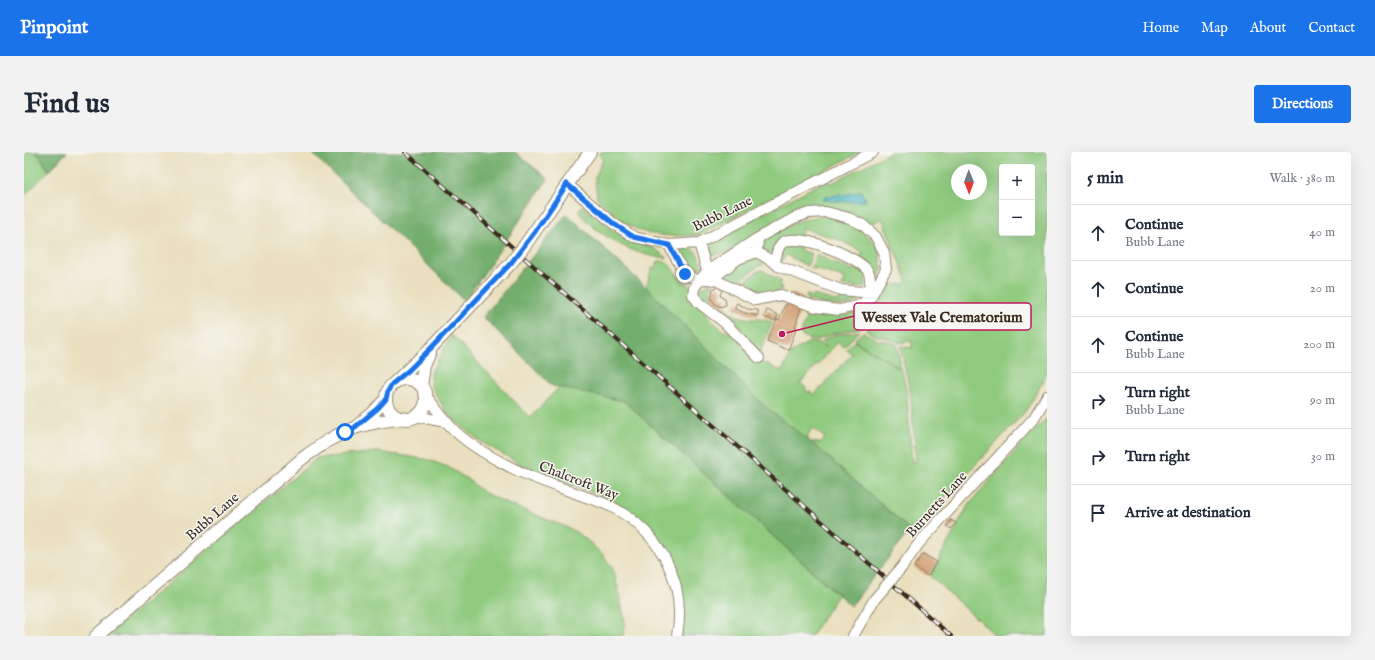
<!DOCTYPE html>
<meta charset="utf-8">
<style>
:root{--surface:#fff;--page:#f2f2f3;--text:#1f2937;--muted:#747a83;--line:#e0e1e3;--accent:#1a73e8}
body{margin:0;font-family:"IM FELL English",serif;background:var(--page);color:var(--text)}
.controls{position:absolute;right:12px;top:12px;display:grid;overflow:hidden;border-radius:4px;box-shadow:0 4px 16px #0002}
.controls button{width:36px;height:36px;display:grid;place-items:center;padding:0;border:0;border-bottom:1px solid var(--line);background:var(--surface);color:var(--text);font:20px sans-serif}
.compass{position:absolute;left:927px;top:12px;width:36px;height:36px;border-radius:50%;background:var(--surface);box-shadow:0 4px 16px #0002;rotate:179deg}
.stop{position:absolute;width:12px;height:12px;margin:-9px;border:3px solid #1a73e8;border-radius:50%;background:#fff}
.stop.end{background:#1a73e8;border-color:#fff;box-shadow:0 1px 4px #0008}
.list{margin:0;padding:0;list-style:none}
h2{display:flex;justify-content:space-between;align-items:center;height:52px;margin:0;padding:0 16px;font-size:17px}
h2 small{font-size:13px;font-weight:400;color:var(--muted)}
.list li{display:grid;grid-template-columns:26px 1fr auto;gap:12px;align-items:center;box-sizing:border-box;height:56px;padding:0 16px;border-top:1px solid var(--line)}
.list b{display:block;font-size:15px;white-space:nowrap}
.list p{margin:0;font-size:13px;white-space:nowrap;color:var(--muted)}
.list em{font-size:13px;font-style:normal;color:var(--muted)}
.icon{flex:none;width:22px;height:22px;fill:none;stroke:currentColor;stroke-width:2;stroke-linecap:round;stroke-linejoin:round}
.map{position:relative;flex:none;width:1023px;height:484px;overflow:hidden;border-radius:4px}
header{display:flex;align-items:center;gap:24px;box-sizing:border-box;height:56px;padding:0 20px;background:var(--accent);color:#fff}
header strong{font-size:19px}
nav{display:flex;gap:22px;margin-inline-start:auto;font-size:14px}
.intro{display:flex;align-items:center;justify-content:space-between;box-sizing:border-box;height:96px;padding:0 24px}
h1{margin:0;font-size:28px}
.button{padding:10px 18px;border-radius:4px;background:var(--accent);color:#fff;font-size:14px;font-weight:700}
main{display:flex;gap:24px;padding:0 24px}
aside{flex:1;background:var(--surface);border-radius:4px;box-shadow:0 4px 16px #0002}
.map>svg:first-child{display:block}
.green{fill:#8fca7e;stroke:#657a4e;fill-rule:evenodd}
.forest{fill:#73ae6d;stroke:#576c46}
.water{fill:#3daeb8;stroke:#3c6c6b}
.building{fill:#d19c70}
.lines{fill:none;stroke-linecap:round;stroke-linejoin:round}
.minor-casing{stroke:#92856e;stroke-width:12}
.major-casing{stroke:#92856e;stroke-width:14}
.minor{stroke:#fff;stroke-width:10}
.major{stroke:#fff;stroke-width:12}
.rail-casing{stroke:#3b2a1e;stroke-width:4}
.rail{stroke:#f6f6f2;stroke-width:2.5;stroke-dasharray:8;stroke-linecap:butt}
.minor-bridge-casing{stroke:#92856e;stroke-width:12;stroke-linecap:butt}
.major-bridge-casing{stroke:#92856e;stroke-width:14;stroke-linecap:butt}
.minor-bridge{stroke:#fff;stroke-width:10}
.major-bridge{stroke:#fff;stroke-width:12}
.route{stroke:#1a73e8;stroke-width:5}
.labels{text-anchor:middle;stroke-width:3;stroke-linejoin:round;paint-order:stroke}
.street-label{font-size:14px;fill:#3b2a1e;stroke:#f6f6f2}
.leader{fill:none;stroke:#c2185b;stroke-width:1.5}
.callout-dot{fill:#c2185b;stroke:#f6f6f2;stroke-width:1.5}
.callout{fill:#f6f6f2;stroke:#c2185b;stroke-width:1.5}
.callout-label{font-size:15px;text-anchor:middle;font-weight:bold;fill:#3b2a1e}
</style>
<header>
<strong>Pinpoint</strong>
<nav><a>Home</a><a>Map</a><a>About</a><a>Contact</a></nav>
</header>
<div class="intro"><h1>Find us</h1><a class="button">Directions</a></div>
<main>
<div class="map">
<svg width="1023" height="484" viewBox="0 0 1023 484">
<rect width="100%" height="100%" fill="#f6f6f2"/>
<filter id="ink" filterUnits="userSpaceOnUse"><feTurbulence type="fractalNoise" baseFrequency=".025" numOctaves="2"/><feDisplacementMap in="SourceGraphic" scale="8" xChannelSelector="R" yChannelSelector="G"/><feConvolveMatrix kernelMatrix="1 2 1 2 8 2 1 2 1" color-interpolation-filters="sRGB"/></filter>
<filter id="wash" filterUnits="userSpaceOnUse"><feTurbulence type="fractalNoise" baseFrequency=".012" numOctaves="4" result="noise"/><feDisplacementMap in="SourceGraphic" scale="16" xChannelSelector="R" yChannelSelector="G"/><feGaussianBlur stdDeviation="0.9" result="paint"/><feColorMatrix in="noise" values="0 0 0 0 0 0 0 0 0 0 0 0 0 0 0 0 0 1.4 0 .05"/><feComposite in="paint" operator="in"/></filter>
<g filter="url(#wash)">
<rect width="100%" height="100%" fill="#eae0bf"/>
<path class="green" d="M0,0H11L18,7L25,19L0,44Z
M577,0H837L675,83C653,84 626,86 607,74C595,67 584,55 573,46L571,26L579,7L575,3Z
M867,0H1023V223L1001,260L893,375L886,378L787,290L796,291L801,286L789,276C784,281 783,283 785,290L740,254L622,135L628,116H632V110L634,109L643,110L657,128L666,135L687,168L700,179L707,180L733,208L758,219L767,201L785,190L795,191L800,195H802L797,190C809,181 822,182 835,179L820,195L814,190L776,231L781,235L782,239L786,240L790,243L828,202L822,197L830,189L878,218L883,244L888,311L892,310L887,244L876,194L888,196V189L875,191C864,184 853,187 842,178L851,167L849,147L858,133L879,132L882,129L879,119L858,66L849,71L846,75L789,59L703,101L688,103L682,98V91L803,28L806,32ZM978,15H1008V81H978ZM933,18H957V42H933Z
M558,54L595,83L611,91L630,96L643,106C612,105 577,85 556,62L555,58Z
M798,64L814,66L837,77L854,95L858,118L852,129L835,107L839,100L813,87L779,76L777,84L747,102L737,99V89C759,76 773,67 798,64Z
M778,91L776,98L788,102L783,114L762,103L757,110L756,108L759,94Z
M661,96C673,96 674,104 678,114L671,122L663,119C659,112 650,100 661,96Z
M793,103L828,119L832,112L842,120L841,133L839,136L818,134L820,126L787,116Z
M729,105H737L741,108L738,114L736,113L712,132L696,125L719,109Z
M738,118L757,129L755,134L758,135L757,138C742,146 729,141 715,134L734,119Z
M685,132H688C682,142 685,152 695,157L701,155C718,173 732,162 748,171L736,201L675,146L673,139L680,134Z
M782,142L789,145L790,143L815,150L817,143L833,146L841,144C822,160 804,153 783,148Z
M847,148L848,164L847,168L839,175L808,182L793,188H787L776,182L783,163L780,156L817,161L823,163L842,156Z
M839,180L853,188L867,190L873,193L877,217L830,188Z
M428,183L506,266L535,235L600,249L814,443L787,484H657L660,467L659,450L655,426L640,394L614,366L584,346L505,317L456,289L424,263L407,234V220Z
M1023,266V484H972L906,424L944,354L1000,289Z
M354,300L401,307L424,315L443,327L459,340L484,352L547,377L563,388L580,404L590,419L601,469L599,484H82L293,306Z"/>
<path class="forest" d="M11,0H43L25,19L18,7Z
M287,0H491L524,27L441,149Z
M543,62L622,135L740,254L787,290L886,378L827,454L600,249L528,234L459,165Z"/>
<path class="water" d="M837,39L842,49L823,50L799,48L802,44L824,42Z"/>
<g id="blocks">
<path class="building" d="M694,134L698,139L696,142L697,145L701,147L702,153L698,154V155L692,153L687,147L689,137L690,136L691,137Z
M767,141L780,146L771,175H773L764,198L743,189L753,167L755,168L761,153L762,154Z
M713,151L723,157L734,158V164L721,161L710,156Z
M743,158L754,163L751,169L740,165Z
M927,368L932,371L927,377L923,374Z
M899,402L913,410L904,424L890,415Z"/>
</g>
</g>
<g filter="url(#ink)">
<use href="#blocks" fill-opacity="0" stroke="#92856e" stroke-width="1"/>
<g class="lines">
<g class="minor-casing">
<path id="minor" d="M543,32L590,72L610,85L645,93L675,91L849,0
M675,91L683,119L734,86
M645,93L661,122L675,129L692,124L714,107L733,100L751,111L754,114L817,138L838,140L852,133
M751,111C752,104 753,96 758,91C772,79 835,105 844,119C847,124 846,131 846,137
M683,119L670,136L669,143L675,151L701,171L735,206
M683,127L692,128L731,148L757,143L792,155L815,158L836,153L847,145L862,117L860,100L852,85L839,73L825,66L802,60L785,61L770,66L734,86L733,100
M401,243C409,251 414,261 422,269C434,285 458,300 475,309C503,325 533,334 562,345C571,348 580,351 588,355C636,380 663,430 653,484
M391,264L422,270
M878,415L896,390L1010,266L1023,244
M829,484L850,448"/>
</g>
<g class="major-casing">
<path id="major" d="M501,93L566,0
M362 247a20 20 0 1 1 40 0a20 20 0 1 1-40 0Z
M371,230L408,195L487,111
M397,234L400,214L406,200
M333,274L348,262L362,247
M72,484L279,306C294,295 312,282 330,276C346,271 363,268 379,266"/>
</g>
<use href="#minor" class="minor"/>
<use href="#major" class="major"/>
<g class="rail-casing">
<path id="rail" d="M381,0L927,484"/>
</g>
<use href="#rail" class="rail"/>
<g class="minor-bridge-casing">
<path id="minor-bridge" d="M850,448L878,415"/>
</g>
<g class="major-bridge-casing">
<path id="major-bridge" d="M487,111L501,93"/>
</g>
<use href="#minor-bridge" class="minor-bridge"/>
<use href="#major-bridge" class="major-bridge"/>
</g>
</g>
<g class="lines" filter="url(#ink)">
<path class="route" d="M321,280L330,276L354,256L362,247L364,239L368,232L385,218L408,195L487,111L510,81L543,32L590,72L610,85L645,93L661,122"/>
</g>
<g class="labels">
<g class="street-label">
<text transform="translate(698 61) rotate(-26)" y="5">Bubb Lane</text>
<text transform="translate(555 328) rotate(21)" y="5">Chalcroft Way</text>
<text transform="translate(912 352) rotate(-48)" y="5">Burnetts Lane</text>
<text transform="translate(188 364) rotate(-41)" y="5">Bubb Lane</text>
</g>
</g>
<path class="leader" d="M758 182L830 164"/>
<circle class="callout-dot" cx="758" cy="182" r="4"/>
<rect class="callout" x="830" y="151" width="177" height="27" rx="4"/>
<g class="callout-label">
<text x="918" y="170">Wessex Vale Crematorium</text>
</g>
</svg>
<div class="controls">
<button>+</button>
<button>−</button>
</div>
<svg class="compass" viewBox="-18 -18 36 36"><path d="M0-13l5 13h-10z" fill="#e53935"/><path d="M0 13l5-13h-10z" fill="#747a83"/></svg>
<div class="stop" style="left:321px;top:280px"></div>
<div class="stop end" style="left:661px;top:122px"></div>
</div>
<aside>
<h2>5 min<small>Walk · 380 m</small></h2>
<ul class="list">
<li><svg class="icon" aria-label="ahead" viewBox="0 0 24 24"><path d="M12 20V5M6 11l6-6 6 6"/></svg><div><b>Continue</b><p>Bubb Lane</p></div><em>40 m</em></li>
<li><svg class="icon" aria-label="ahead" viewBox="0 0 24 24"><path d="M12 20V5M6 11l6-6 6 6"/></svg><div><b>Continue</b></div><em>20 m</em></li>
<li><svg class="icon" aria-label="ahead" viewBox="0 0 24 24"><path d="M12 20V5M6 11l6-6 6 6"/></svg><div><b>Continue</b><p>Bubb Lane</p></div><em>200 m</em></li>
<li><svg class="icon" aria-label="right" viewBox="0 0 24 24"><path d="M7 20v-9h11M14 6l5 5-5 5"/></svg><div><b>Turn right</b><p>Bubb Lane</p></div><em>90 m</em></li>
<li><svg class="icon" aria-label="right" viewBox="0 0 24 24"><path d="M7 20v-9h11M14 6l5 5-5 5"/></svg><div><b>Turn right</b></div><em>30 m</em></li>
<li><svg class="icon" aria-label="arrive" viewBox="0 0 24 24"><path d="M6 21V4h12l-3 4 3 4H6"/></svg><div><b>Arrive at destination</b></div></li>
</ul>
</aside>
</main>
